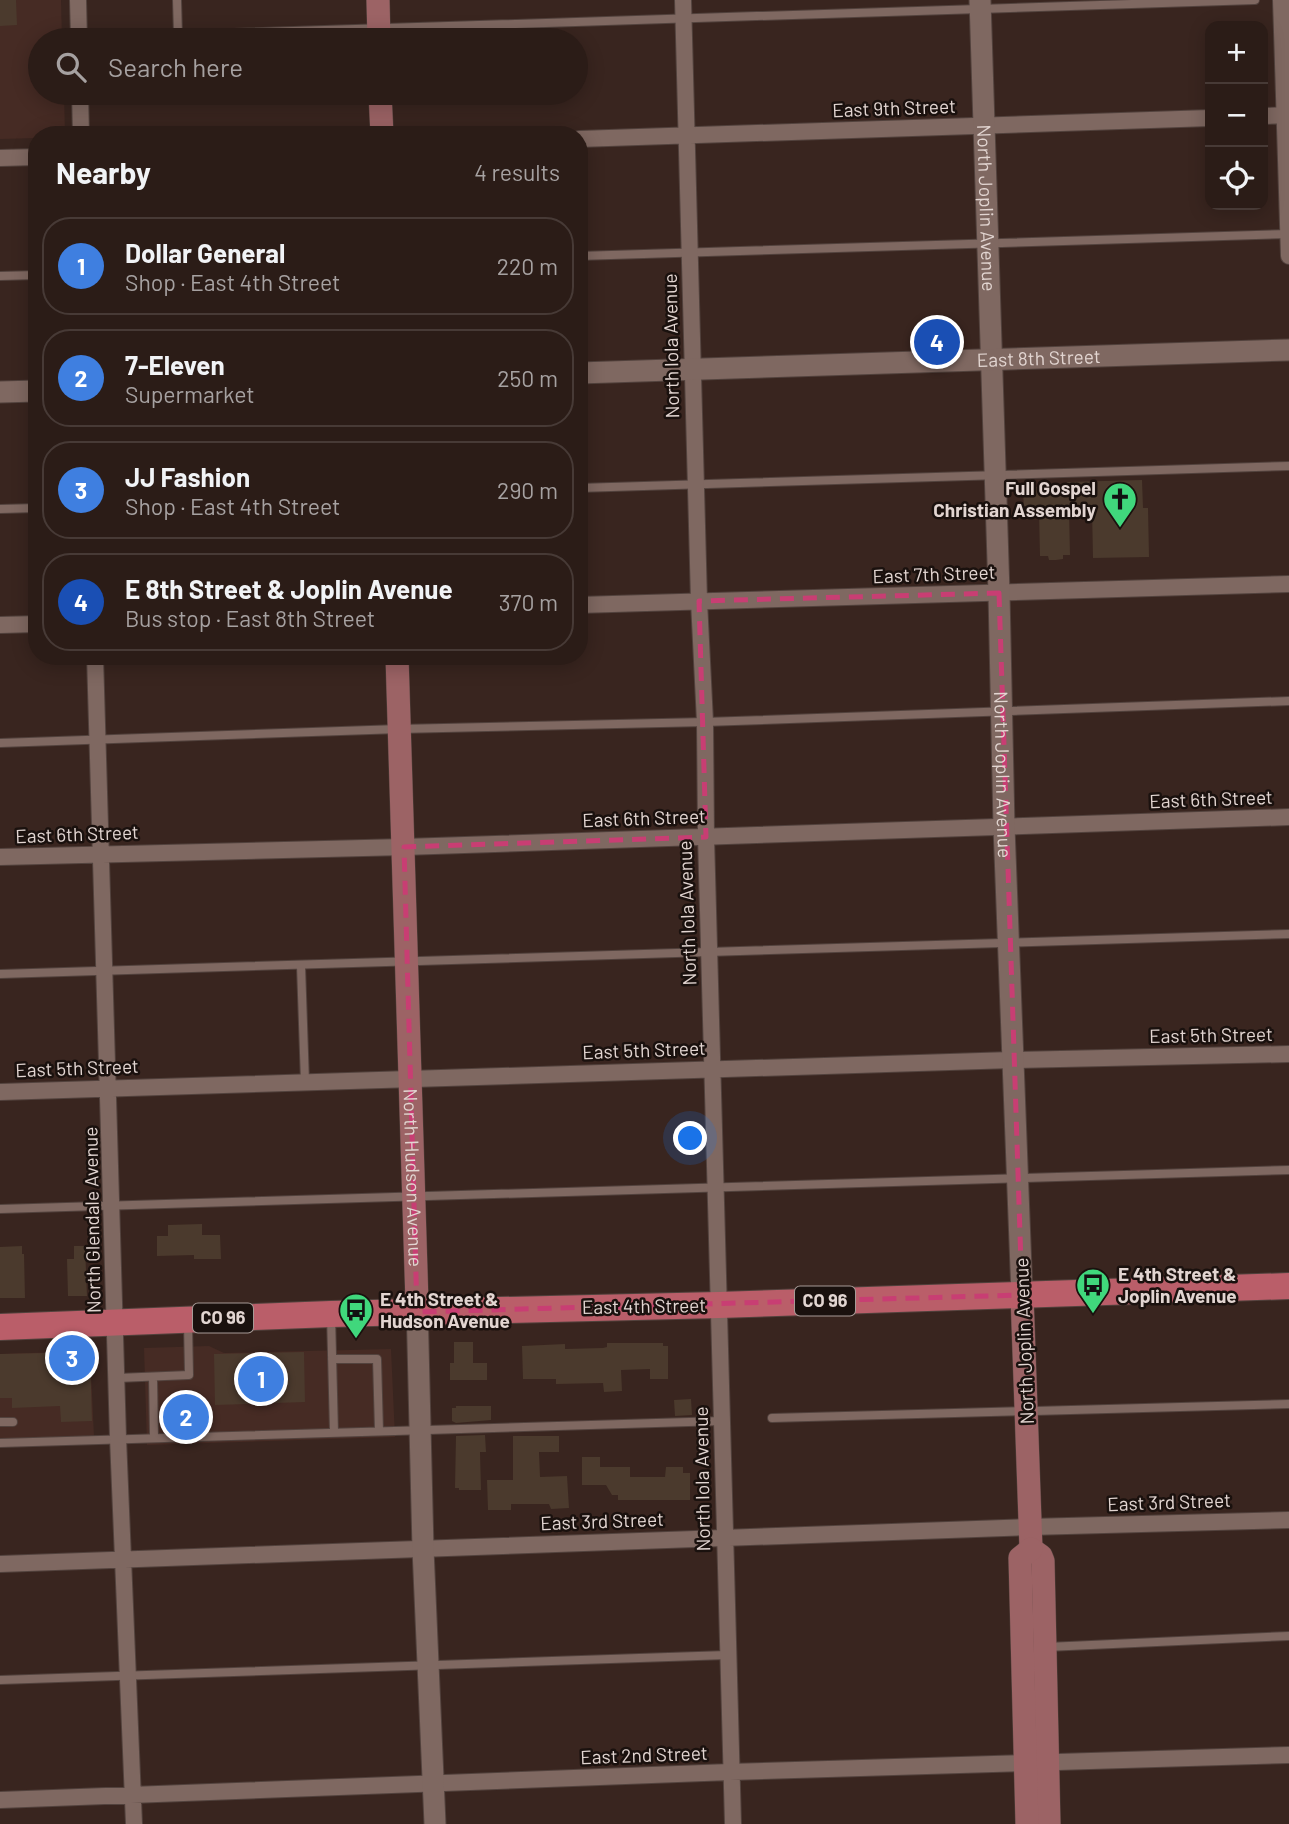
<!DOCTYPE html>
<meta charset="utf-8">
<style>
:root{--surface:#2b1c17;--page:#332520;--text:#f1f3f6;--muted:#a6a1a1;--line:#473a36;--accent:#ea580c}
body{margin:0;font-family:Barlow,sans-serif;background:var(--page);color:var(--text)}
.controls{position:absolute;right:21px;top:21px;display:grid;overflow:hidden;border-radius:14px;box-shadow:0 4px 18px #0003}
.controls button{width:63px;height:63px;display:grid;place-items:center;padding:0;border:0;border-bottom:2px solid var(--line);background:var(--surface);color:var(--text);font:35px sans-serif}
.you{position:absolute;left:691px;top:1139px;width:24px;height:24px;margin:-18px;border:5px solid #fff;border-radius:50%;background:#1a73e8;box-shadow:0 0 0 10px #1a73e833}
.badge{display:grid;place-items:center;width:46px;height:46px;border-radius:50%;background:var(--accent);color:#fff;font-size:23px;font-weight:700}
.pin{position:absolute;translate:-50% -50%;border:4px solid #fff;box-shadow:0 2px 7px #0006}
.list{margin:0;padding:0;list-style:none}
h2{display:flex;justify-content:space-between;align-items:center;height:91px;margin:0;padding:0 28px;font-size:30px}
h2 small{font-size:23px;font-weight:400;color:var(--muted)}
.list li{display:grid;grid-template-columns:46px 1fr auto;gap:21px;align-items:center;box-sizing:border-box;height:98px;margin:0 14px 14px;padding:0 14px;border:2px solid var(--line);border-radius:28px}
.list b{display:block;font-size:26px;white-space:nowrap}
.list p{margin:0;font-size:23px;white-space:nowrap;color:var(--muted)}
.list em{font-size:23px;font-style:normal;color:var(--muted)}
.icon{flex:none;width:38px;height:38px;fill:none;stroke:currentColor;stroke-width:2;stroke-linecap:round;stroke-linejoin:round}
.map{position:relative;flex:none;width:1289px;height:1824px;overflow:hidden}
.search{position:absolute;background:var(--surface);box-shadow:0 4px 18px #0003;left:28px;top:28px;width:560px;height:77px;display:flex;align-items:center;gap:18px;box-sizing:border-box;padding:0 24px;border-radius:38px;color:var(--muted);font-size:26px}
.panel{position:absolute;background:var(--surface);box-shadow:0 4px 18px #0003;left:28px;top:126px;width:560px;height:539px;border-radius:28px}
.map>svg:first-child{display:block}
.built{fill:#462b24}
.building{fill:#4b3a2d}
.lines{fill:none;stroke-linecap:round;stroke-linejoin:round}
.service-casing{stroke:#52423d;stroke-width:10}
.minor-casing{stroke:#52423d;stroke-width:18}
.tertiary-casing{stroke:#52423d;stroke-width:23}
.secondary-casing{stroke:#52423d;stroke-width:24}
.primary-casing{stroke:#52423d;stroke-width:28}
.service{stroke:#7f6861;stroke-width:8}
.minor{stroke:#7f6861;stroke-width:16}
.tertiary{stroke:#7f6861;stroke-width:21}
.secondary{stroke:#9c6365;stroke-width:23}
.primary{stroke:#ba5e69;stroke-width:26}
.marked{fill:none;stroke:#c83e73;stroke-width:5;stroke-dasharray:14 9;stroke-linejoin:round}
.labels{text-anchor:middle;stroke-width:5;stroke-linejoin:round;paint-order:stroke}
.shield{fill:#1a110e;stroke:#a69a96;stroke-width:2}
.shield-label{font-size:18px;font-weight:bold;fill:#e2d5d1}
.street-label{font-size:19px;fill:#e2d5d1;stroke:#1a110e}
.poi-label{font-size:19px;font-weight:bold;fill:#e2d5d1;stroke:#1a110e;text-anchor:start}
</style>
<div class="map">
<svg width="1289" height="1824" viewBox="0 0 1289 1824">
<rect width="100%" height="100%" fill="#39251f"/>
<path class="built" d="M0,0H61L62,40H40V93H64L65,135H37V138L0,139Z
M209,1346L224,1353L391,1349L395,1437L147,1445L144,1348Z
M90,1351L94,1437L0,1440V1354Z"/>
<path class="building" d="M0,0H16L17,25L0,26Z
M1142,480L1143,508H1148L1149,557L1093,558L1092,509L1069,510L1070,555H1063V559L1056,560H1049L1048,556H1040L1039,511H1029V506H1024L1023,493H1028V487L1067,486V482Z
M202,1224V1235H220L221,1259H194V1255L157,1256V1236H168V1225Z
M22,1246V1254H24L25,1298H0V1247Z
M74,1246H85L87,1296H68L67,1259H74Z
M454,1342H473V1363H487V1380H450V1363H454Z
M607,1343H663V1346H668V1379H650V1369L621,1370L622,1391L604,1392L603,1383L556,1384V1379H523L522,1346L565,1344V1349L603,1348L607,1347Z
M90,1352L92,1421L61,1422L60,1406L12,1408V1398H0V1354Z
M304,1352L305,1402L215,1405L214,1354Z
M691,1399L692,1415L675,1416L674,1400Z
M206,1402L207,1430L166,1431L165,1403Z
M456,1406H491V1420L456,1423L452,1421V1408H456Z
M485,1435L486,1452H480L481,1490H459V1488H455L456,1436Z
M513,1436H559V1452H539L540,1477L567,1476L569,1508L551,1509L549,1504H511V1510H488L487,1480H513Z
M582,1457H600V1467H630V1477H665L666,1467H683V1473H690V1500H618V1495H612L606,1485H582Z"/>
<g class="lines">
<g class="service-casing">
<path id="service" d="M177,0L178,35
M79,38L1255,0
M579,256L1289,234
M0,276L37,275
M579,488L1289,466
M0,509L37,508
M0,743L399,729L705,722L1289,701
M301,966L305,1082
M0,974L1289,934
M0,1209L1289,1170
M331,1316L334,1432
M332,1359H377L379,1431
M153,1377L154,1437
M118,1378L189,1375L188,1324
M772,1418L1289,1404
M0,1422H13
M0,1443L722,1421
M1047,1647L1289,1636
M0,1680L727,1655"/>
</g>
<g class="minor-casing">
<path id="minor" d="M78,0L79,40
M683,0L699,601L705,722L706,837L733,1824
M1281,0L1289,256
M80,93L81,135
M1263,116L1289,115
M579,139L1210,118
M0,158L37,157
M579,605L1289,584
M0,625L37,624
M95,656L118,1438L134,1824
M0,857L404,847L1289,817
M0,1092L1012,1060L1289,1054
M0,1564L1030,1527L1289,1520
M0,1800L730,1772L1289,1755"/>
</g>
<g class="tertiary-casing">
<g id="tertiary">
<path id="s1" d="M980,0L999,593L1004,827L1022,1295"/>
<path id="s2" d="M579,373L1289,350"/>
<path d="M0,392L37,391"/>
<path d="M417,1303L423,1549L435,1824"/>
</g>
</g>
<g class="secondary-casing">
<g id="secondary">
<path d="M378,0L379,40"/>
<path d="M380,93L382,135"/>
<path id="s3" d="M397,656L417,1303"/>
<path d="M1022,1295L1031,1549"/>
<path d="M1031,1549L1041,1556L1043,1561L1049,1824"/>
<path d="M1027,1824L1020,1558L1031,1549"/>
</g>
</g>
<g class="primary-casing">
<path id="primary" d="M0,1327L331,1314L719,1305L1289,1286"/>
</g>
<use href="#service" class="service"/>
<use href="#minor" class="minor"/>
<use href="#tertiary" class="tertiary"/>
<use href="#secondary" class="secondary"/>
<use href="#primary" class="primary"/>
</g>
<path class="marked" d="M999,593L1022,1295L417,1312L404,847L706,837L699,601Z"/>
<defs>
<g id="church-pin" transform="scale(1.75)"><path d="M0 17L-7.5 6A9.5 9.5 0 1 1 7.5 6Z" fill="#40d77c" stroke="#1a110e"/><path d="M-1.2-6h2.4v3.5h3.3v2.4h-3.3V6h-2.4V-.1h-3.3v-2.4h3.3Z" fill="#111"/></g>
<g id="bus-pin" transform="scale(1.75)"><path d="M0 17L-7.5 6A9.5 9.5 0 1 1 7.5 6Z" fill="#40d77c" stroke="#1a110e"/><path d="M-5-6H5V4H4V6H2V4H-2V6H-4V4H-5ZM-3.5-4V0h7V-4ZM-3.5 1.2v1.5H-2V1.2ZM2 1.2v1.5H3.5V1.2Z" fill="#111"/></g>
</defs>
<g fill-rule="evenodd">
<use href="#church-pin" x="1120" y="499"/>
<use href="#bus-pin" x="1093" y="1285"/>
<use href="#bus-pin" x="356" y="1310"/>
</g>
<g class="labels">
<g class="shield">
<rect x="795" y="1286.5" width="60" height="29" rx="5"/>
<rect x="193" y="1303.5" width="60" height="29" rx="5"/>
</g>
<g class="shield-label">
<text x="825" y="1307">CO 96</text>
<text x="223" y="1324">CO 96</text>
</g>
<g class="street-label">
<text transform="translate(894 108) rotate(-2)" y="7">East 9th Street</text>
<text dy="7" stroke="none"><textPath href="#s1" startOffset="208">North Joplin Avenue</textPath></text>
<text transform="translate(671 346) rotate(-91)" y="7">North Iola Avenue</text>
<text dy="7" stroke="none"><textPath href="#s2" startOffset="460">East 8th Street</textPath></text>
<text transform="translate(934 574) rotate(-2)" y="7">East 7th Street</text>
<text dy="7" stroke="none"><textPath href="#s1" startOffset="775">North Joplin Avenue</textPath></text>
<text transform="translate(1211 799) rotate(-2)" y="7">East 6th Street</text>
<text transform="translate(644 818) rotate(-2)" y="7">East 6th Street</text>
<text transform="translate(77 834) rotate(-2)" y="7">East 6th Street</text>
<text transform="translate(687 913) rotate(-92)" y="7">North Iola Avenue</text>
<text transform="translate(1211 1035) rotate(-1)" y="7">East 5th Street</text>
<text transform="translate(644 1050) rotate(-2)" y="7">East 5th Street</text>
<text transform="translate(77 1068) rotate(-2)" y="7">East 5th Street</text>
<text dy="7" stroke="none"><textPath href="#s3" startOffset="522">North Hudson Avenue</textPath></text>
<text transform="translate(92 1220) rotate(-91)" y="7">North Glendale Avenue</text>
<text transform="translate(644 1306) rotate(-1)" y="7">East 4th Street</text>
<text transform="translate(1024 1341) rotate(-92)" y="7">North Joplin Avenue</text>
<text transform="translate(702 1479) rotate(-91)" y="7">North Iola Avenue</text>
<text transform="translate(1169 1502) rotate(-2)" y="7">East 3rd Street</text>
<text transform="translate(602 1521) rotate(-2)" y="7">East 3rd Street</text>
<text transform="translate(644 1755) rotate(-2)" y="7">East 2nd Street</text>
</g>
<g class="poi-label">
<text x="1096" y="495" text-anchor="end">Full Gospel<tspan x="1096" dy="22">Christian Assembly</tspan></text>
<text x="1118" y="1281">E 4th Street &amp;<tspan x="1118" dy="22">Joplin Avenue</tspan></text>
<text x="380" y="1306">E 4th Street &amp;<tspan x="380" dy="22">Hudson Avenue</tspan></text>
</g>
</g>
</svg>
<div class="controls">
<button>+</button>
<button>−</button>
<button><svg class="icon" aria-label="locate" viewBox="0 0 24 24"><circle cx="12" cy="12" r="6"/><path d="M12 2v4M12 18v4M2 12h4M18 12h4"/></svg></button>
</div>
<div class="you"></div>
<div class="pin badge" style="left:261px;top:1379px;background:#3f7fe0">1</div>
<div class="pin badge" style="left:186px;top:1417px;background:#3f7fe0">2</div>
<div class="pin badge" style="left:72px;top:1358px;background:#3f7fe0">3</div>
<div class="pin badge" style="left:937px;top:342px;background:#1a4fb4">4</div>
<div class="search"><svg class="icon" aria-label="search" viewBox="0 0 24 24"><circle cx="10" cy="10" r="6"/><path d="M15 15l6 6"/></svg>Search here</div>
<section class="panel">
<h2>Nearby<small>4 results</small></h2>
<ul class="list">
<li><span class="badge" style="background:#3f7fe0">1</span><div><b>Dollar General</b><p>Shop · East 4th Street</p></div><em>220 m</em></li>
<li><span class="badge" style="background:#3f7fe0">2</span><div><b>7-Eleven</b><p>Supermarket</p></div><em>250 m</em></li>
<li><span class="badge" style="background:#3f7fe0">3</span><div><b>JJ Fashion</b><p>Shop · East 4th Street</p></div><em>290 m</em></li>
<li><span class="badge" style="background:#1a4fb4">4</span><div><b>E 8th Street &amp; Joplin Avenue</b><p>Bus stop · East 8th Street</p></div><em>370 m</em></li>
</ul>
</section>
</div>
